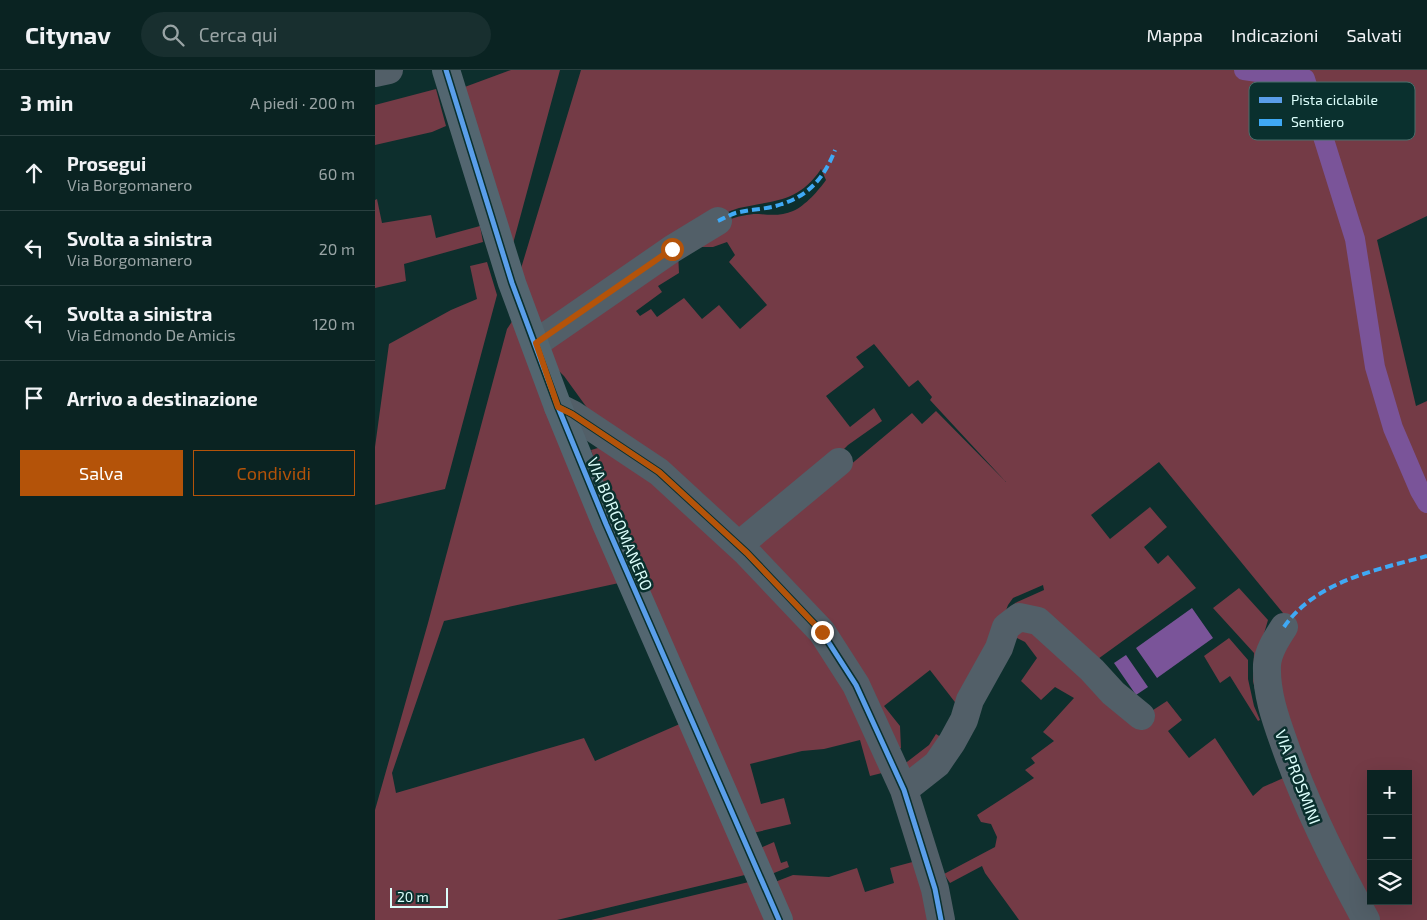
<!DOCTYPE html>
<html lang="it">
<meta charset="utf-8">
<style>
:root{--surface:#0a2322;--page:#182f2f;--text:#f1f3f6;--muted:#99a4a5;--line:#2a4040;--accent:#b45309}
body{margin:0;font-family:"Exo 2",sans-serif;background:var(--page);color:var(--text)}
.controls{position:absolute;right:15px;bottom:15px;display:grid;overflow:hidden;border-radius:0px;box-shadow:0 5px 20px #0002}
.controls button{width:45px;height:45px;display:grid;place-items:center;padding:0;border:0;border-bottom:1px solid var(--line);background:var(--surface);color:var(--text);font:25px sans-serif}
.scale{position:absolute;left:15px;bottom:12px;width:58px;box-sizing:border-box;padding-left:5px;border:2px solid #dbfdfa;border-top:0;font-size:14px;line-height:18px;white-space:nowrap;color:#dbfdfa;-webkit-text-stroke:4px #0a302e;paint-order:stroke}
.stop{position:absolute;width:15px;height:15px;margin:-11px;border:4px solid #b45309;border-radius:50%;background:#fff}
.stop.end{background:#b45309;border-color:#fff;box-shadow:0 1px 5px #0008}
.list{margin:0;padding:0;list-style:none}
h2{display:flex;justify-content:space-between;align-items:center;height:65px;margin:0;padding:0 20px;font-size:21px}
h2 small{font-size:16px;font-weight:400;color:var(--muted)}
.list li{display:grid;grid-template-columns:32px 1fr auto;gap:15px;align-items:center;box-sizing:border-box;height:75px;padding:0 20px;border-top:1px solid var(--line)}
.list b{display:block;font-size:19px;white-space:nowrap}
.list p{margin:0;font-size:16px;white-space:nowrap;color:var(--muted)}
.list em{font-size:16px;font-style:normal;color:var(--muted)}
.actions{display:flex;gap:10px;padding:15px 20px}
.actions a{flex:1;padding:11px 0;border:1px solid var(--accent);border-radius:0px;text-align:center;font-size:18px;color:var(--accent)}
.actions .main{background:var(--accent);color:#fff}
.icon{flex:none;width:28px;height:28px;fill:none;stroke:currentColor;stroke-width:2;stroke-linecap:round;stroke-linejoin:round}
.map{position:relative;flex:none;width:1052px;height:850px;overflow:hidden}
header{display:flex;align-items:center;gap:30px;box-sizing:border-box;height:70px;padding:0 25px;background:var(--surface);border-bottom:1px solid var(--line)}
header strong{font-size:24px}
nav{display:flex;gap:28px;margin-inline-start:auto;font-size:18px}
.search{width:350px;height:45px;background:var(--page);display:flex;align-items:center;gap:12px;box-sizing:border-box;padding:0 18px;border-radius:28px;color:var(--muted);font-size:19px}
main{display:flex}
aside{flex:1;background:var(--surface)}
.map>svg:first-child{display:block}
.green{fill:#743b46;fill-rule:evenodd}
.water{fill:#7a5499}
.lines{fill:none;stroke-linecap:round;stroke-linejoin:round}
.canal{stroke:#7a5499;stroke-width:20}
.minor{stroke:#525f68;stroke-width:28}
.major{stroke:#536670;stroke-width:28}
.quiet{stroke:#3fa9f5;stroke-width:4;stroke-dasharray:8 4;stroke-linecap:butt}
.cycleway-casing{stroke:#0a302e;stroke-width:8}
.cycleway{stroke:#5a9eea;stroke-width:5}
.route{stroke:#b45309;stroke-width:6}
.labels{text-anchor:middle;stroke-width:5;stroke-linejoin:round;paint-order:stroke}
.street-label{font-size:16px;fill:#dbfdfa;stroke:#0a302e}
.key{fill:#0a302e;stroke:#496e6b;stroke-width:1}
.key-label{font-size:14px;fill:#dbfdfa}
</style>
<header>
<strong>Citynav</strong>
<div class="search"><svg class="icon" aria-label="search" viewBox="0 0 24 24"><circle cx="10" cy="10" r="6"/><path d="M15 15l6 6"/></svg>Cerca qui</div>
<nav><a>Mappa</a><a>Indicazioni</a><a>Salvati</a></nav>
</header>
<main>
<aside>
<h2>3 min<small>A piedi · 200 m</small></h2>
<ul class="list">
<li><svg class="icon" aria-label="ahead" viewBox="0 0 24 24"><path d="M12 20V5M6 11l6-6 6 6"/></svg><div><b>Prosegui</b><p>Via Borgomanero</p></div><em>60 m</em></li>
<li><svg class="icon" aria-label="left" viewBox="0 0 24 24"><path d="M17 20v-9H6M10 6l-5 5 5 5"/></svg><div><b>Svolta a sinistra</b><p>Via Borgomanero</p></div><em>20 m</em></li>
<li><svg class="icon" aria-label="left" viewBox="0 0 24 24"><path d="M17 20v-9H6M10 6l-5 5 5 5"/></svg><div><b>Svolta a sinistra</b><p>Via Edmondo De Amicis</p></div><em>120 m</em></li>
<li><svg class="icon" aria-label="arrive" viewBox="0 0 24 24"><path d="M6 21V4h12l-3 4 3 4H6"/></svg><div><b>Arrivo a destinazione</b></div></li>
</ul>
<div class="actions"><a class="main">Salva</a><a>Condividi</a></div>
</aside>
<div class="map">
<svg width="1052" height="850" viewBox="0 0 1052 850">
<rect width="100%" height="100%" fill="#0d2f2d"/>
<path class="green" d="M136,0H185L136,181L87,18Z
M206,0H1052V146L1002,170L1041,336L1052,331V850H995L965,782L930,717L908,657L898,621L899,587L905,573L917,554L784,392L716,445L735,469L775,437L792,457L769,477L783,494L793,485L821,518L716,594L664,548L645,542L635,544L640,533L669,520L668,515L638,528L633,535L614,586L600,612L586,646L573,671L560,693L536,712L528,695L554,675L561,664L569,669L583,636L555,600L509,636L525,656L526,678L522,680L501,636L452,559L441,545L327,423L306,411L238,358L218,346L189,306L178,295L171,275L200,253L303,182L304,203L283,216L287,222L261,241L265,246L276,239L282,247L309,228L327,249L344,235L365,259L392,235L354,192L360,185L352,172L338,177H325C325,173 325,169 327,166C336,153 369,143 384,144C395,145 407,146 418,141C430,136 444,120 451,110L446,99C423,133 399,130 364,138C354,141 345,146 335,149L177,259L166,263L144,205ZM499,274L534,317L543,310L557,327L555,330L631,412L561,341L547,354L537,343L474,396L463,385L473,375L507,351L499,338L475,357L451,326L489,297L481,287ZM996,704H1033V831H996Z
M61,19L71,56L57,62L0,75V35Z
M2,129L7,153L56,145L61,168L105,156L108,172L29,194L31,211L0,218V130Z
M112,192L122,225L70,419L0,435V377L14,274L76,240L102,229L95,196Z
M138,250L244,513L69,551L17,703L21,723L209,668L220,691L307,653L374,804L182,850H0V740L53,553L132,259Z
M230,376L277,408L441,568L473,617L507,703L495,706L485,670L449,679L427,681L375,694L386,734L409,728L416,754L378,763L242,456L216,380Z
M864,518L893,550L886,574L883,632L878,611L879,583L838,538Z
M651,554L775,642L792,631L807,650L793,661L814,688L840,668L878,726L888,717L915,705L984,850H644L610,803L607,796L575,813L569,804L620,777L622,767L616,754L606,752L602,745L659,708L650,700L660,693L656,688L679,671L668,662L699,628L680,617L666,630L646,611L662,588L650,572L636,565Z
M854,568L873,590V609L879,636L885,650L883,651L855,606L845,613L829,586Z
M399,772L406,793L412,791L414,797L394,805L383,779Z
M545,790L558,850H416L400,812L418,805L454,807L482,798L490,822L519,813L515,798Z
M378,811L395,850H216Z"/>
<path class="water" d="M817,538L838,568L782,608L761,578Z
M751,585L773,617L761,625L739,593Z"/>
<g class="lines">
<path class="canal" d="M869,0L930,9L980,169L1000,297L1018,358L1045,421L1052,433"/>
<path class="minor" d="M0,3L14,0
M161,273L297,179L343,151
M183,337L197,344L284,402L372,483L447,562L481,615L529,720L560,819L566,850
M364,475L464,392
M909,557C902,568 893,581 892,595C891,622 900,648 909,673C931,736 959,792 991,850
M529,720L562,694L577,672L589,650L595,630L624,578L631,557L644,547L663,551L717,600L738,623L766,646"/>
<path class="major" d="M71,0L137,213L183,337L231,454L404,850"/>
<path class="quiet" d="M343,151C350,148 357,143 365,142C379,139 394,139 407,134C435,125 450,106 460,80
M909,557C941,511 1001,500 1052,486"/>
<g class="cycleway-casing">
<path id="cycleway" d="M71,0L137,213L183,337L231,454L404,850
M183,337L197,344L284,402L372,483L447,562L481,615L529,720L560,819L566,850"/>
</g>
<use href="#cycleway" class="cycleway"/>
</g>
<g class="lines">
<path class="route" d="M297,179L161,273L183,337L197,344L284,402L372,483L447,562"/>
</g>
<g class="labels">
<g class="street-label">
<text transform="translate(245 454) rotate(67)" y="6">VIA BORGOMANERO</text>
<text transform="translate(923 707) rotate(69)" y="6">VIA PROSMINI</text>
</g>
</g>
<rect x="874" y="12" width="166" height="58" rx="8" class="key"/>
<rect x="884" y="27" width="23" height="6" fill="#5a9eea"/>
<rect x="884" y="49" width="23" height="7" fill="#3fa9f5"/>
<g class="key-label">
<text x="916" y="35">Pista ciclabile</text>
<text x="916" y="57">Sentiero</text>
</g>
</svg>
<div class="controls">
<button>+</button>
<button>−</button>
<button><svg class="icon" aria-label="layers" viewBox="0 0 24 24"><path d="M12 4l9 5-9 5-9-5zM3 14l9 5 9-5"/></svg></button>
</div>
<div class="scale">20 m</div>
<div class="stop" style="left:297px;top:179px"></div>
<div class="stop end" style="left:447px;top:562px"></div>
</div>
</main>
